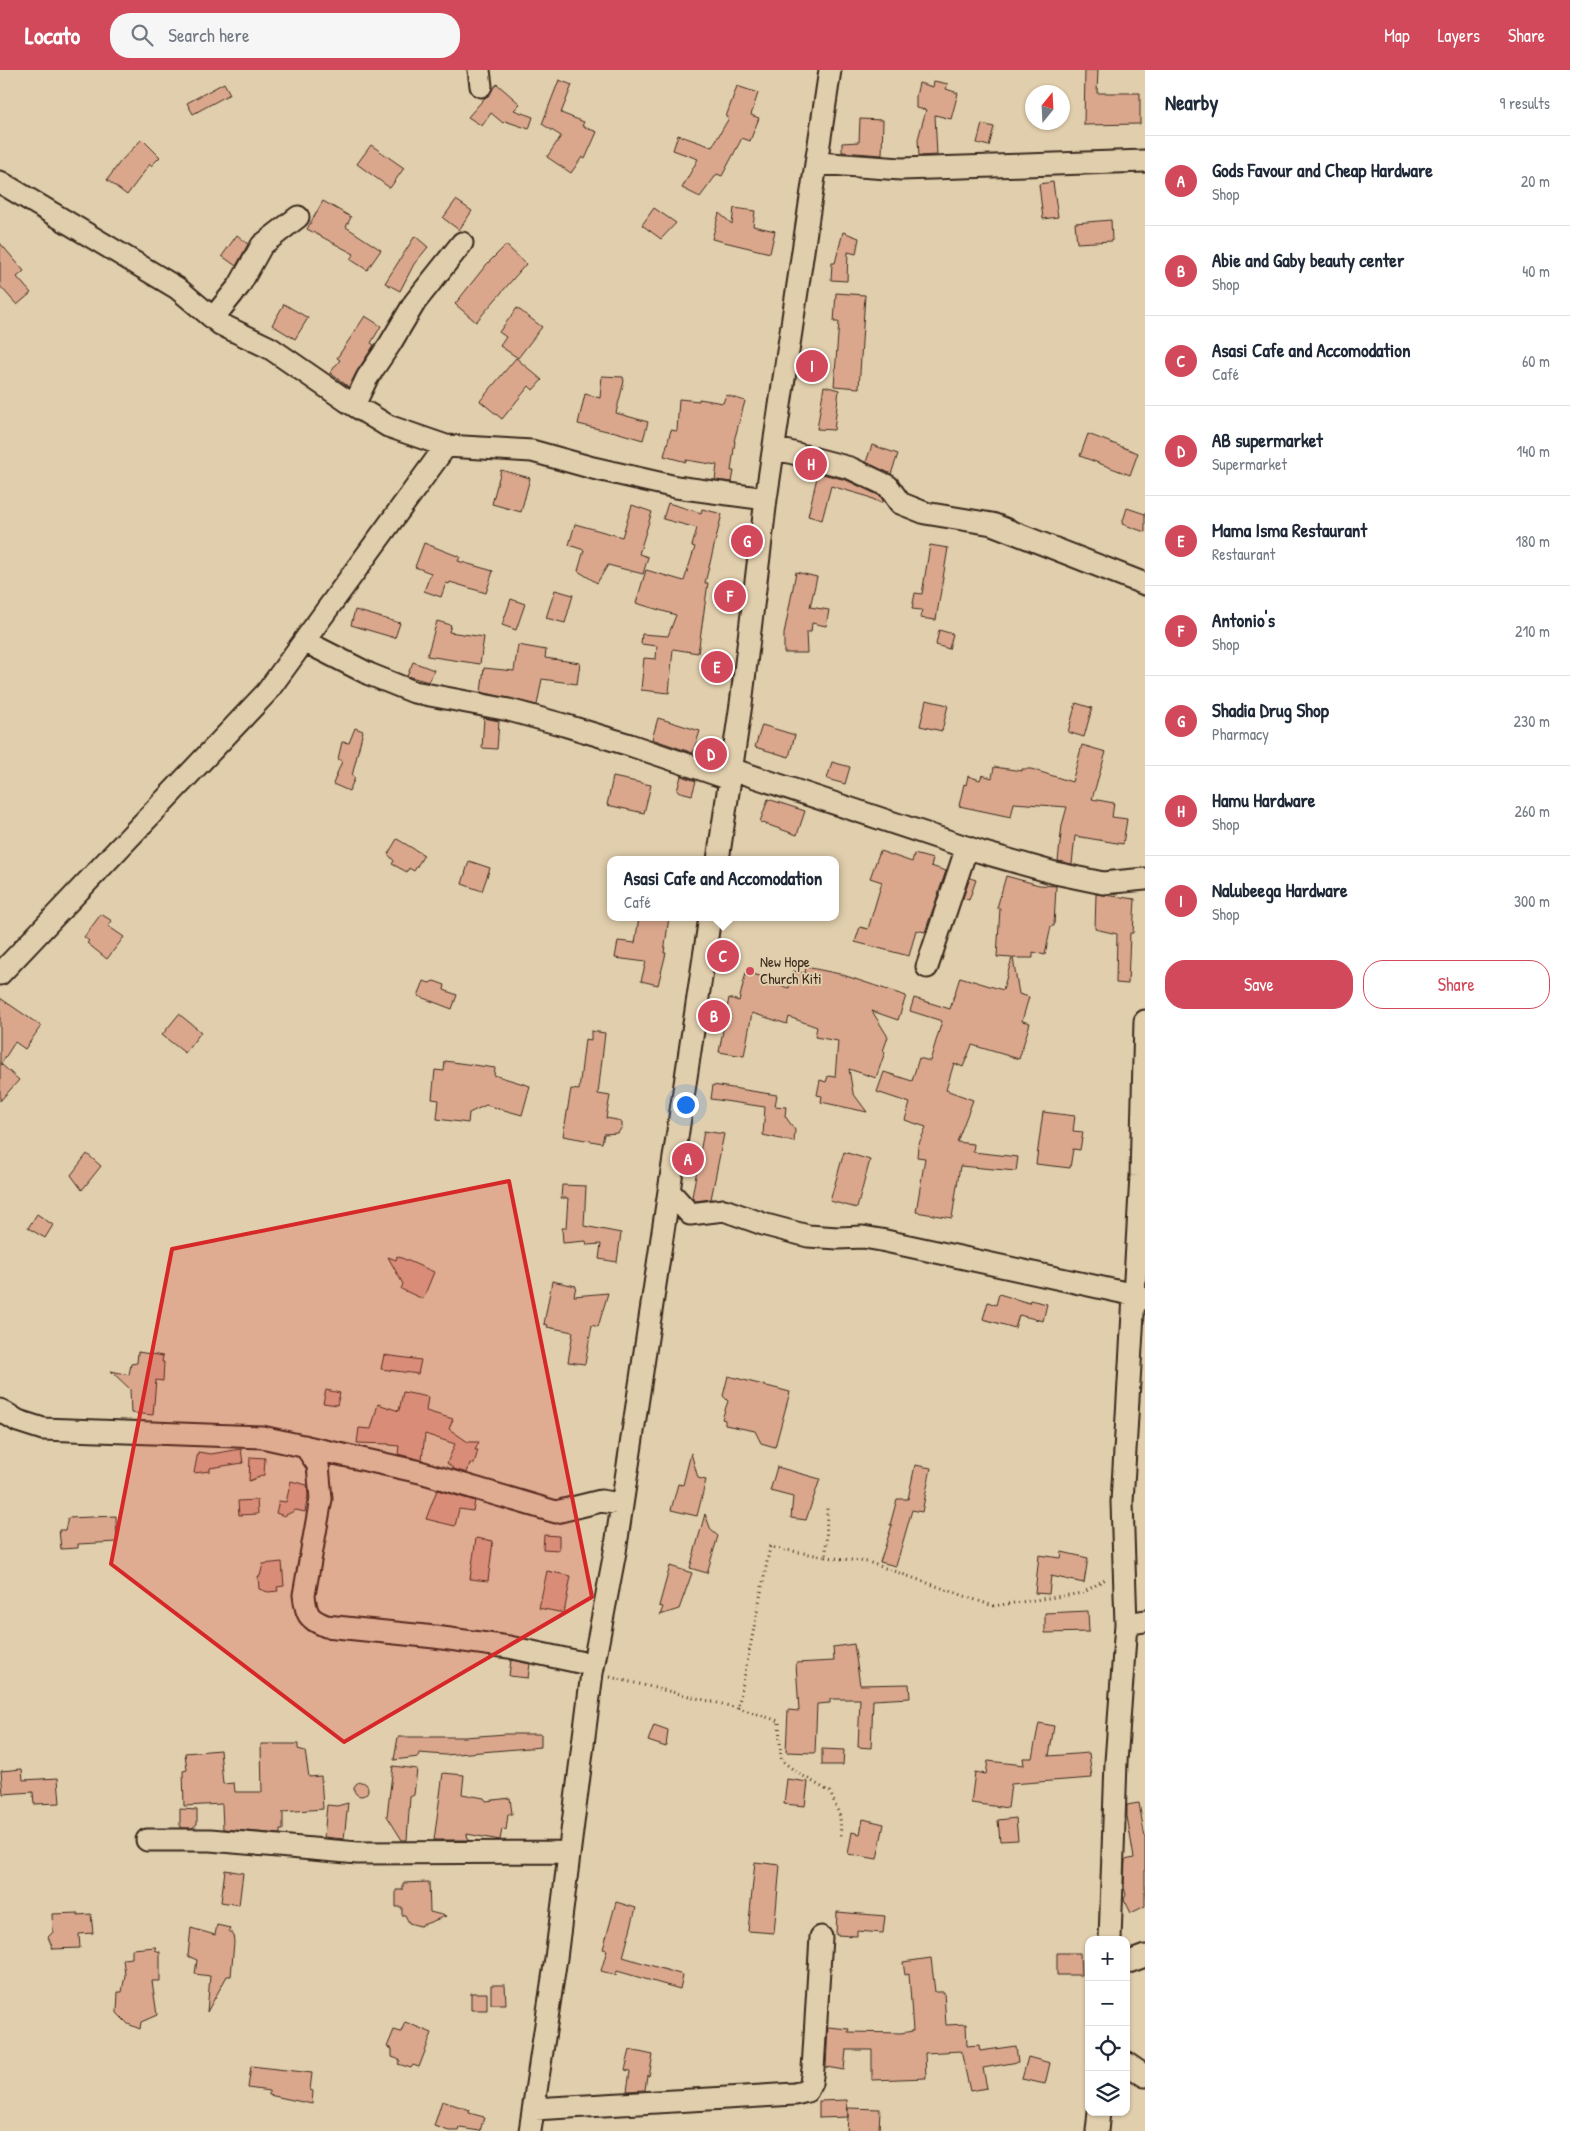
<!DOCTYPE html>
<meta charset="utf-8">
<style>
:root{--surface:#fff;--page:#f6f6f7;--text:#1f2937;--muted:#747a83;--line:#e0e1e3;--accent:#d1495b}
body{margin:0;font-family:"Patrick Hand",sans-serif;background:var(--page);color:var(--text)}
.controls{position:absolute;right:15px;bottom:15px;display:grid;overflow:hidden;border-radius:10px;box-shadow:0 1px 4px #0004}
.controls button{width:45px;height:45px;display:grid;place-items:center;padding:0;border:0;border-bottom:1px solid var(--line);background:var(--surface);color:var(--text);font:25px sans-serif}
.compass{position:absolute;left:1025px;top:15px;width:45px;height:45px;border-radius:50%;background:var(--surface);box-shadow:0 1px 4px #0004;rotate:18deg}
.you{position:absolute;left:685px;top:1034px;width:18px;height:18px;margin:-12px;border:4px solid #fff;border-radius:50%;background:#1a73e8;box-shadow:0 0 0 8px #1a73e833}
.badge{display:grid;place-items:center;width:32px;height:32px;border-radius:50%;background:var(--accent);color:#fff;font-size:16px;font-weight:700}
.pin{position:absolute;translate:-50% -50%;border:2px solid #fff;box-shadow:0 1px 5px #0006}
.popup{position:absolute;left:607px;top:786px;width:232px;height:65px;box-sizing:border-box;display:grid;place-content:center;border-radius:10px;background:var(--surface);filter:drop-shadow(0 1px 4px #0005);font-size:16px;white-space:nowrap;color:var(--muted)}
.popup b{font-size:19px;color:var(--text)}
.popup::after{content:'';position:absolute;left:50%;top:100%;margin-left:-10px;border:10px solid transparent;border-top-color:var(--surface)}
.list{margin:0;padding:0;list-style:none}
h2{display:flex;justify-content:space-between;align-items:center;height:65px;margin:0;padding:0 20px;font-size:21px}
h2 small{font-size:16px;font-weight:400;color:var(--muted)}
.list li{display:grid;grid-template-columns:32px 1fr auto;gap:15px;align-items:center;box-sizing:border-box;height:90px;padding:0 20px;border-top:1px solid var(--line)}
.list b{display:block;font-size:19px;white-space:nowrap}
.list p{margin:0;font-size:16px;white-space:nowrap;color:var(--muted)}
.list em{font-size:16px;font-style:normal;color:var(--muted)}
.actions{display:flex;gap:10px;padding:15px 20px}
.actions a{flex:1;padding:11px 0;border:1px solid var(--accent);border-radius:20px;text-align:center;font-size:18px;color:var(--accent)}
.actions .main{background:var(--accent);color:#fff}
.icon{flex:none;width:28px;height:28px;fill:none;stroke:currentColor;stroke-width:2;stroke-linecap:round;stroke-linejoin:round}
.map{position:relative;flex:none;width:1145px;height:2061px;overflow:hidden}
header{display:flex;align-items:center;gap:30px;box-sizing:border-box;height:70px;padding:0 25px;background:var(--accent);color:#fff}
header strong{font-size:24px}
nav{display:flex;gap:28px;margin-inline-start:auto;font-size:18px}
.search{width:350px;height:45px;background:var(--page);display:flex;align-items:center;gap:12px;box-sizing:border-box;padding:0 18px;border-radius:20px;color:var(--muted);font-size:19px}
main{display:flex}
aside{flex:1;background:var(--surface)}
.map>svg:first-child{display:block}
.building{fill:#daa78d;stroke:#3b2a1e}
.lines{fill:none;stroke-linecap:round;stroke-linejoin:round}
.minor-casing{stroke:#3b2a1e;stroke-width:25}
.path{stroke:#3b2a1e;stroke-width:3;stroke-dasharray:1 4;stroke-linecap:butt}
.minor{stroke:#e1ceac;stroke-width:21}
.marked{fill:#d62828;fill-opacity:0.2;stroke:#d62828;stroke-width:4;stroke-linejoin:round}
.poi-dot{fill:#d1495b;stroke:#e1ceac;stroke-width:2}
.labels{text-anchor:middle;stroke-width:4;stroke-linejoin:round;paint-order:stroke}
.poi-label{font-size:15px;fill:#3b2a1e;stroke:#e1ceac;text-anchor:start}
</style>
<header>
<strong>Locato</strong>
<div class="search"><svg class="icon" aria-label="search" viewBox="0 0 24 24"><circle cx="10" cy="10" r="6"/><path d="M15 15l6 6"/></svg>Search here</div>
<nav><a>Map</a><a>Layers</a><a>Share</a></nav>
</header>
<main>
<div class="map">
<svg width="1145" height="2061" viewBox="0 0 1145 2061">
<rect width="100%" height="100%" fill="#e1ceac"/>
<filter id="ink" filterUnits="userSpaceOnUse"><feTurbulence type="fractalNoise" baseFrequency=".02" numOctaves="2"/><feDisplacementMap in="SourceGraphic" scale="10" xChannelSelector="R" yChannelSelector="G"/><feConvolveMatrix kernelMatrix="1 2 1 2 8 2 1 2 1" color-interpolation-filters="sRGB"/></filter>
<g filter="url(#ink)">
<path class="building" d="M1085,0H1098L1097,23H1140V54L1084,55Z
M559,10L572,15L561,43L584,52L582,56L597,62L585,89L582,87L571,103L547,87L561,66L542,54Z
M934,11L948,14L946,19L958,23L951,49L935,45L937,85L919,86L918,69L926,40L916,38V26L919,13L933,17Z
M224,13L230,24L193,44L187,33Z
M497,14L520,34L514,40L533,47L529,59L505,51L503,53L491,43L482,56L468,47Z
M737,16L758,23L751,45L759,48L750,71L742,68L722,106L717,104L700,127L682,118L698,89L673,80L678,65L712,77L729,48L726,47Z
M860,49L883,50L882,85L842,82V73L859,72Z
M982,54L994,57L989,76L977,73Z
M142,69L160,87L151,96L150,94L127,125L107,110L120,92Z
M371,75L404,98L390,118L357,94Z
M1053,112L1058,147L1043,149L1039,114Z
M456,130L472,141L459,160L443,148Z
M323,131L351,147L346,157L381,180L367,200L350,189L354,184L307,159Z
M654,138L676,153L661,169L642,155Z
M734,138L755,141L753,156L775,161L770,183L712,169L719,143L732,154Z
M1111,150L1112,171L1077,173L1075,153Z
M843,162L859,168L856,184L848,182L847,211L831,210L832,193H835Z
M237,165L248,174L236,196L222,186Z
M415,166L428,177L414,194L400,221L385,213Z
M0,173L24,201L17,207L31,223L17,235L0,216Z
M506,175L526,194L476,252L455,234L486,195Z
M836,223L865,225L859,318L834,316L839,252H834Z
M284,234L308,248L295,269L272,255Z
M517,238L542,257L518,288L500,276L506,267L499,262Z
M365,246L381,256L371,273L374,275L357,301L349,317L330,303L340,290L337,288Z
M516,288L542,310L533,320L529,316L502,349L480,331Z
M602,306L623,307L624,311L616,343L648,352L643,370L612,361L611,362L578,354L585,324L600,328Z
M824,316L839,320L834,360L817,359Z
M726,325L745,331L734,371H735L731,401H734L732,412L715,410L717,395L686,390V392L664,386L671,360L677,361L679,329L699,331V329L723,333Z
M1088,364L1138,383L1130,405L1080,386Z
M872,375L898,384L891,404L866,392Z
M501,400L530,408L521,442L492,434Z
M818,403L846,410L880,426L883,430L881,433L866,426L831,416L822,450L808,446Z
M668,433L701,443L702,439L722,444L705,513H708L698,583L673,579L669,623L641,620L644,588L656,589L657,576L641,574L642,564L668,566L676,545L636,533L646,500L684,511L695,477L692,476L697,458L663,449Z
M632,435L652,442L639,484L648,487L643,504L608,495L597,513L578,501L584,480L569,475L575,454L622,467Z
M1127,438L1145,444V462L1122,454Z
M424,473L460,487L458,491L493,501L486,523L450,512L449,514L446,513L441,527L424,521L431,503L415,497Z
M930,475L948,478L936,550L920,548L922,540L912,539L915,523L922,524Z
M796,502L817,507L810,537L829,540L826,556L812,553L811,562H806L807,583H784V564Z
M555,520L573,525L565,553L546,548Z
M511,529L525,534L516,560L502,555Z
M355,540L400,553L395,568L351,555Z
M437,551L451,555L449,562L484,567L480,594L427,586Z
M939,560L953,564L949,579L936,575Z
M518,575L546,580L545,588L580,593L577,614L542,609L537,635L481,622L484,598L514,601Z
M413,592L434,600L429,612L407,606Z
M926,630L948,635L942,661L920,656Z
M1076,633L1092,638L1084,667L1068,662Z
M484,648L499,651L497,679L482,678Z
M658,648L700,661L693,683L652,669Z
M762,655L795,665L789,687L755,677Z
M355,658L363,661L352,706L355,708L349,721L333,714L342,691L338,689L342,672L349,673Z
M1082,675L1106,682L1092,729L1114,733L1112,747L1127,749L1123,774L1075,766L1072,794L1058,791L1062,755L1067,737L1014,733L1011,747L959,736L964,714L966,715L968,706L980,710L982,705L992,708L994,697L1022,701V699H1031L1072,712Z
M832,692L850,697L845,714L827,709Z
M681,706L696,711L692,725L677,721Z
M613,707L651,715L644,743L607,735Z
M768,729L805,741L797,765L760,752Z
M397,769L424,785L414,801L409,798L407,802L392,794L394,791L388,784Z
M880,781L912,792L914,784L933,789L931,796L946,801L925,862L916,860L909,886L855,872L860,857L868,859L882,812L870,808Z
M469,791L490,798L482,821L462,814Z
M1006,806L1039,815L1056,816L1054,856H1051L1045,885L1033,882V888H1013L1019,924L1029,927L1022,951L1030,953L1019,989L972,975L963,997L954,993L946,1020L973,1030L957,1072L974,1074L973,1082L1018,1087L1016,1101L960,1096L952,1148L916,1142L925,1088L917,1087L918,1076L926,1057L905,1050L910,1033L877,1022L884,1002L912,1011L919,988L930,991L942,951L910,941L914,928L950,939L960,907L1003,920L1012,888L997,887L1000,838H997Z
M970,808L976,810L969,830L963,828Z
M1096,824L1135,829L1133,863H1130L1128,914L1116,913L1117,864L1095,859Z
M101,844L112,851L108,856L124,867L107,889L87,873L89,871L84,867Z
M639,847H669L664,883H666L658,915L641,911L646,892L615,888L618,871L635,873Z
M806,897L840,904L906,926L898,950L872,941L888,967L883,981L885,982L876,1008L849,999L853,1023L867,1042L821,1032L822,1026L817,1025L820,1010L826,1012L828,1006L835,1007L838,971L815,967L817,957L789,947L787,954L752,943L744,986L719,982L729,928L739,931L746,902L763,907L762,911L789,918L792,901L805,903Z
M424,911L429,913L434,911L445,915L444,920L457,925L452,939L418,926Z
M0,928L41,956L25,979L15,972L1,994L19,1010L0,1031Z
M179,944L201,962L185,983L162,965Z
M591,961L605,963L598,1024L610,1026L606,1048L617,1050L622,1053V1057L618,1063L604,1064L602,1073L563,1066L571,1019L579,1020L585,969L591,970Z
M445,991L495,998L494,1005L530,1016L522,1045L486,1035L469,1043L468,1053L437,1049L439,1030L432,1029L435,1000L444,1001Z
M713,1015L777,1025L775,1036L786,1037L785,1046L795,1060L794,1072L763,1065L765,1037L711,1029Z
M1043,1042L1075,1046L1073,1061L1083,1062L1080,1080L1073,1079L1070,1098L1036,1094Z
M704,1061L724,1064L711,1129L695,1131L692,1127Z
M844,1082L870,1090L857,1138L830,1131Z
M87,1084L101,1096L82,1120L71,1105Z
M562,1115L586,1116L584,1156L621,1163L617,1192L599,1189L601,1174L587,1175L586,1171L563,1173L562,1158H566L568,1128H561Z
M37,1144L53,1155L45,1168L28,1158Z
M397,1186L434,1202L423,1229L401,1219L403,1214L388,1187L396,1190Z
M552,1211L576,1216L574,1226L608,1223L598,1257L592,1255L585,1294L568,1292L573,1262L547,1257L548,1255L544,1254Z
M999,1224L1029,1233L1030,1230L1047,1234L1043,1251L1019,1245L1015,1258L983,1249L988,1232L996,1235Z
M138,1282L163,1286L162,1292H164L163,1311L156,1310L153,1345L131,1343L130,1319L111,1301L129,1305L131,1294L137,1293Z
M384,1285L421,1290L418,1304L381,1299Z
M728,1306L790,1322L775,1377L761,1373L755,1361L725,1355V1350L722,1349L728,1331L723,1326Z
M326,1320L340,1323L337,1335L323,1333Z
M403,1322L428,1327L426,1341L453,1349L449,1359L468,1372H479L475,1380H478L474,1394L470,1393L467,1403L454,1399L447,1393L455,1374L425,1364L422,1390L398,1384L399,1376L389,1375V1374L357,1373L359,1358L371,1359L378,1334L399,1341Z
M241,1379L243,1393L210,1398V1401L194,1403L198,1382L211,1384Z
M691,1383L698,1408L706,1410L697,1446L671,1440L678,1414L683,1415Z
M250,1387L265,1388L264,1405L249,1411Z
M915,1395L931,1398L922,1442L912,1440L896,1496L880,1492L892,1455H890L897,1429H908Z
M777,1397L820,1409L806,1450L791,1448L793,1427L770,1421Z
M291,1411L307,1415L308,1425L305,1442L296,1440L284,1446L276,1443L279,1431L286,1432Z
M437,1420L475,1431L473,1441L459,1439L455,1456L426,1449Z
M257,1430L258,1444L239,1445L238,1431Z
M705,1444L711,1460L718,1466L707,1503L690,1498Z
M116,1446L117,1472L78,1474V1478L61,1479L59,1460H65L68,1448Z
M544,1465L559,1466V1480L543,1479Z
M476,1468L493,1471L488,1511L470,1509Z
M1062,1482L1088,1488L1084,1513L1051,1506L1049,1524L1035,1523L1039,1485L1061,1488Z
M282,1492L284,1516L277,1517L278,1521L268,1522L259,1519L258,1506H260L263,1494Z
M670,1496L692,1503L679,1539L660,1545L663,1537L659,1536Z
M547,1501L571,1506L564,1543L539,1538Z
M1088,1541L1089,1562L1045,1563V1543Z
M854,1574L860,1615L909,1614L910,1628L873,1630L871,1678L858,1677L860,1629H830V1633L817,1634L815,1683L786,1682L788,1640L799,1641L796,1593L834,1591L833,1577Z
M511,1590L530,1594L528,1608L509,1606Z
M1039,1653L1054,1656L1049,1686L1089,1683L1092,1708L1011,1714L1008,1738L971,1733L975,1702L986,1704L988,1691L1024,1695L1023,1688H1032Z
M654,1655L668,1660L666,1677L648,1671Z
M506,1664H541V1677L445,1685L419,1683L418,1687L394,1690L398,1667H465Z
M261,1674H298V1679L305,1681L309,1707L321,1706L323,1739L283,1742V1760H280V1764L223,1759L222,1734L184,1736L183,1701L187,1700L185,1683L220,1680L223,1714L234,1713L235,1722H262Z
M822,1679L844,1680L843,1695H822Z
M393,1696L417,1699L414,1725L410,1727L407,1770H402L387,1746Z
M22,1699L23,1710L58,1708L60,1733L34,1734L33,1722L3,1724L1,1701Z
M443,1703L464,1705L462,1724L484,1728L486,1731L510,1728L512,1744H508L506,1760L502,1759L500,1770L467,1764L468,1770H434Z
M787,1709L808,1712L805,1736L784,1734Z
M354 1719a7 7 0 1 1 14 0a7 7 0 1 1-14 0Z
M348,1733L344,1769L324,1767L327,1735L337,1736Z
M1139,1733L1145,1768V1836L1131,1843L1124,1829L1126,1825L1124,1817L1125,1790L1134,1788L1127,1746V1735Z
M180,1739L197,1740V1754L192,1758H180Z
M1016,1748L1018,1770L1000,1771L998,1750Z
M863,1749L884,1754L877,1789L848,1784L852,1762L860,1764Z
M755,1792L780,1795L774,1863L748,1861Z
M225,1800L243,1803L239,1835L221,1832Z
M429,1812L430,1842L446,1846L420,1856L409,1853L405,1845H402V1837H396V1820H403V1813Z
M616,1832L636,1838L623,1887L683,1905L680,1919L617,1901L616,1905L601,1901L607,1880L603,1879Z
M837,1842L885,1846L883,1863L857,1861V1866L836,1865Z
M78,1843V1845L91,1844L93,1863L79,1864L80,1878L53,1879L48,1867L53,1862L52,1844Z
M217,1855L230,1858L229,1861L233,1864L234,1872L231,1906H227L207,1942L210,1906L195,1904L197,1890L188,1886L189,1876L191,1858L215,1865Z
M156,1877L155,1880L160,1882V1911H152L157,1945L141,1952L140,1959L128,1954L117,1943L118,1922H122L125,1905L123,1889L132,1888V1879Z
M1057,1883H1080L1081,1905H1057Z
M931,1888L935,1922H944L946,1955L966,1954L967,1976L979,1975L980,1981L1016,1976L1018,1992L983,1998L987,2018L970,2021L961,1981L925,1983L926,2008L872,2010V1980H846L844,2000L826,1997L828,1957L849,1959L848,1962L901,1963L913,1961L909,1904L905,1905L903,1892Z
M491,1915H505L506,1934H491Z
M471,1923H487V1940H471Z
M405,1952L432,1963L419,1997L413,1995L411,1998L398,1994L400,1990L392,1987V1979L387,1977L394,1960L401,1962Z
M630,1980L653,1985L649,2006L647,2005L645,2020L627,2021L630,2001L625,2000Z
M1028,1987L1050,1993L1045,2014L1022,2009Z
M251,1996L312,2003L310,2020L313,2021L312,2034L269,2025V2021L248,2018Z
M847,2030L848,2047V2038L880,2039L879,2061H847L848,2047L819,2048V2031Z
M442,2031L470,2040L469,2043L484,2047L480,2061L460,2058L459,2061H449L434,2056Z"/>
<g class="lines">
<g class="minor-casing">
<path id="minor" d="M479,0L481,16
M817,93L901,99L1145,91
M0,112L177,218L220,254L270,278L347,331L388,356L446,376L532,381L593,398L676,417L766,429
M213,248L239,216L262,175L298,147
M354,335L367,308L390,274L415,232L462,173
M774,378L850,398L888,416L900,433L925,443L992,454L1145,514
M304,571L369,604L414,622L509,640L564,655L630,675L730,709
M731,699L981,782L1055,803L1103,813L1145,809
M718,790L741,634L766,429L830,0
M927,897L967,777
M0,904L267,622L446,376
M669,1121L690,1144L724,1140L766,1155L808,1166L838,1168L863,1167L881,1170L1135,1225L1145,1229
M0,1340L18,1351L43,1359L262,1367L420,1402L556,1442L601,1431L621,1434
M305,1376L318,1395L321,1429L304,1525C306,1544 308,1549 326,1556L435,1567L509,1577L593,1595
M1126,1554L1145,1551
M147,1770H210L358,1783L569,1782
M1110,1870L1116,1692L1126,1554L1122,1432L1141,1106L1145,951
M1126,1893L1145,1886
M1126,1993L1145,2006
M534,2039L795,2024L807,2021L811,2013L813,1999L821,1867
M530,2061L556,1888L592,1603L615,1482L710,847
M1097,2061L1099,2042"/>
</g>
<path class="path" d="M826,1487L868,1492L993,1536L1083,1523L1107,1508
M610,1607L738,1638L770,1477L826,1487L827,1437
M738,1638L779,1651L781,1690L795,1701L830,1722L840,1746L841,1768"/>
<use href="#minor" class="minor"/>
</g>
</g>
<path class="marked" d="M509,1111L592,1527L344,1672L111,1494L172,1179Z"/>
<circle class="poi-dot" cx="750" cy="901" r="5"/>
<g class="labels">
<g class="poi-label">
<text x="760" y="897">New Hope<tspan x="760" dy="17">Church Kiti</tspan></text>
</g>
</g>
</svg>
<div class="controls">
<button>+</button>
<button>−</button>
<button><svg class="icon" aria-label="locate" viewBox="0 0 24 24"><circle cx="12" cy="12" r="6"/><path d="M12 2v4M12 18v4M2 12h4M18 12h4"/></svg></button>
<button><svg class="icon" aria-label="layers" viewBox="0 0 24 24"><path d="M12 4l9 5-9 5-9-5zM3 14l9 5 9-5"/></svg></button>
</div>
<svg class="compass" viewBox="-18 -18 36 36"><path d="M0-13l5 13h-10z" fill="#e53935"/><path d="M0 13l5-13h-10z" fill="#747a83"/></svg>
<div class="you"></div>
<div class="pin badge" style="left:688px;top:1089px">A</div>
<div class="pin badge" style="left:714px;top:946px">B</div>
<div class="pin badge" style="left:723px;top:886px">C</div>
<div class="popup"><b>Asasi Cafe and Accomodation</b>Café</div>
<div class="pin badge" style="left:711px;top:684px">D</div>
<div class="pin badge" style="left:717px;top:597px">E</div>
<div class="pin badge" style="left:730px;top:526px">F</div>
<div class="pin badge" style="left:747px;top:471px">G</div>
<div class="pin badge" style="left:811px;top:394px">H</div>
<div class="pin badge" style="left:812px;top:296px">I</div>
</div>
<aside>
<h2>Nearby<small>9 results</small></h2>
<ul class="list">
<li><span class="badge">A</span><div><b>Gods Favour and Cheap Hardware</b><p>Shop</p></div><em>20 m</em></li>
<li><span class="badge">B</span><div><b>Abie and Gaby beauty center</b><p>Shop</p></div><em>40 m</em></li>
<li><span class="badge">C</span><div><b>Asasi Cafe and Accomodation</b><p>Café</p></div><em>60 m</em></li>
<li><span class="badge">D</span><div><b>AB supermarket</b><p>Supermarket</p></div><em>140 m</em></li>
<li><span class="badge">E</span><div><b>Mama Isma Restaurant</b><p>Restaurant</p></div><em>180 m</em></li>
<li><span class="badge">F</span><div><b>Antonio's</b><p>Shop</p></div><em>210 m</em></li>
<li><span class="badge">G</span><div><b>Shadia Drug Shop</b><p>Pharmacy</p></div><em>230 m</em></li>
<li><span class="badge">H</span><div><b>Hamu Hardware</b><p>Shop</p></div><em>260 m</em></li>
<li><span class="badge">I</span><div><b>Nalubeega Hardware</b><p>Shop</p></div><em>300 m</em></li>
</ul>
<div class="actions"><a class="main">Save</a><a>Share</a></div>
</aside>
</main>
